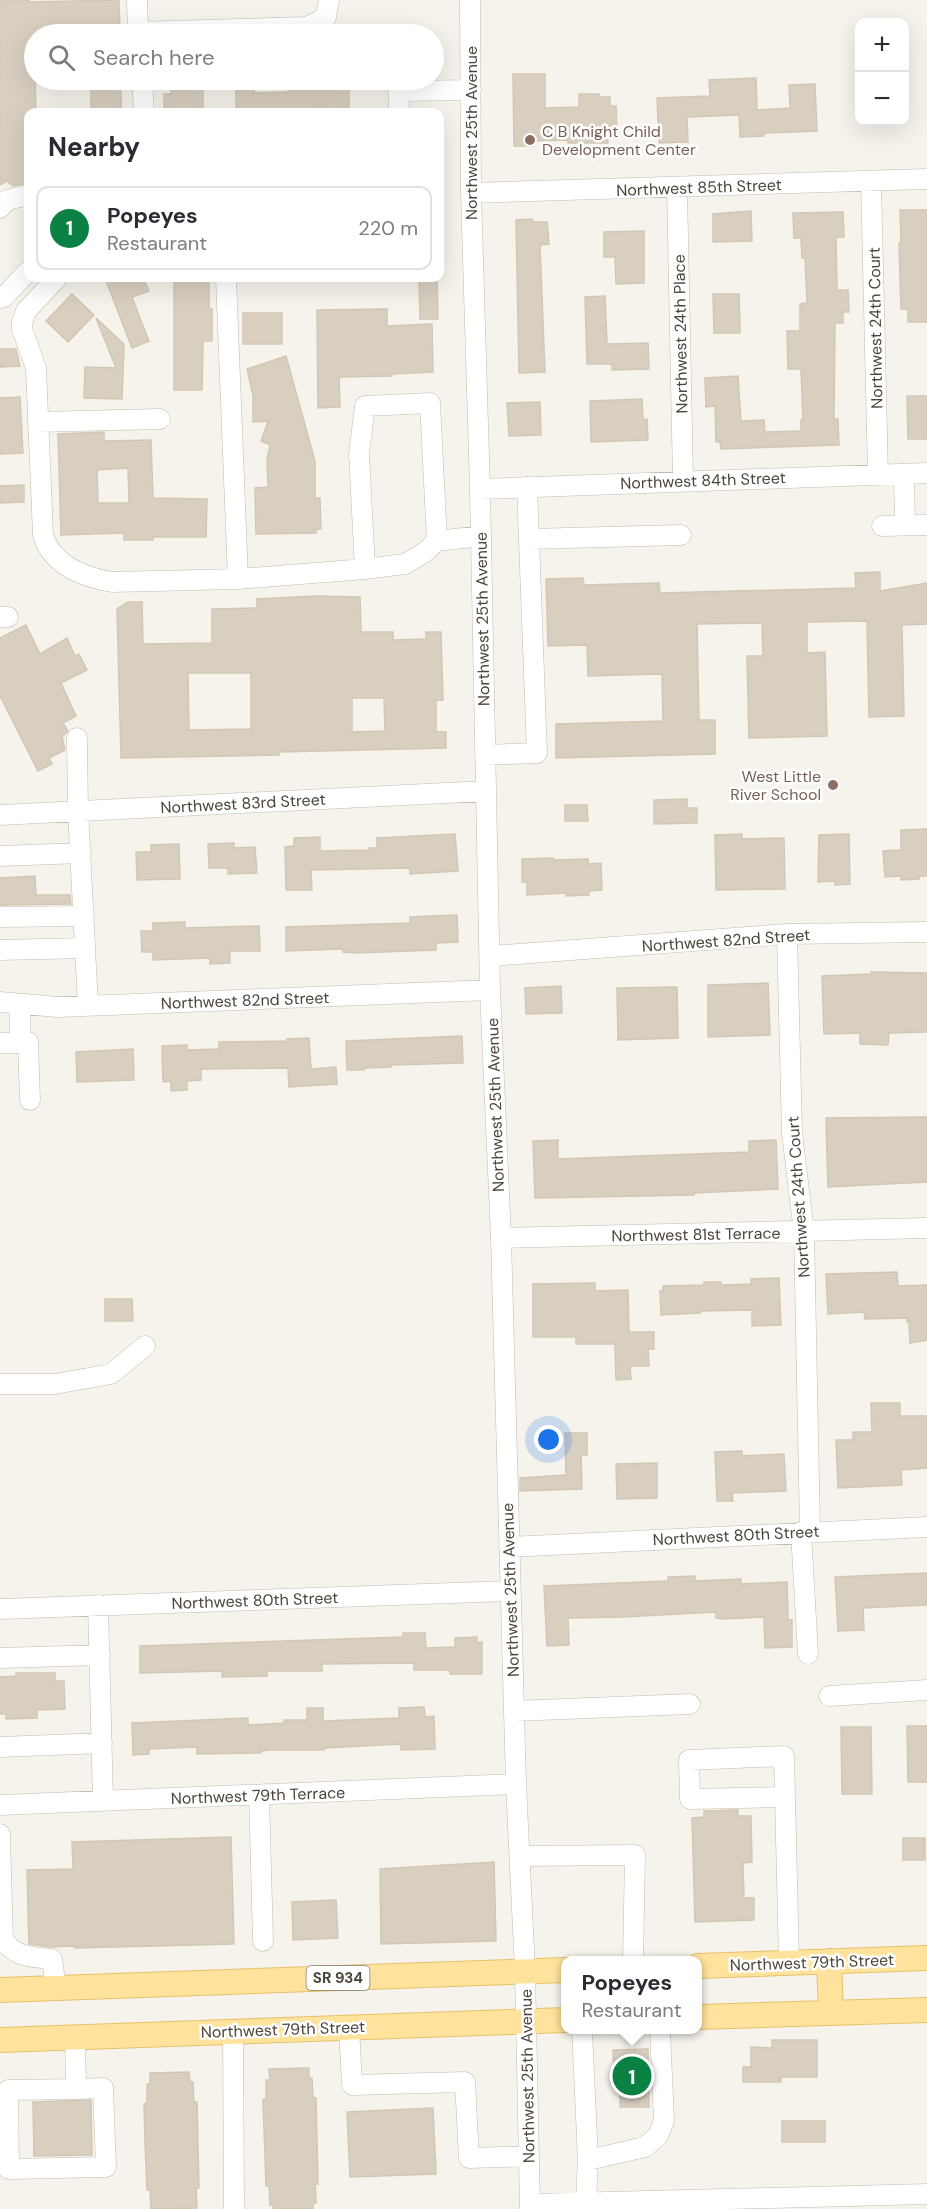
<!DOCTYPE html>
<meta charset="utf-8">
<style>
:root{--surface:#fff;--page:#f7f7f7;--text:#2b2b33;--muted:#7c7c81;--line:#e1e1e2;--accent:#0b8043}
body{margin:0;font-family:"DM Sans",sans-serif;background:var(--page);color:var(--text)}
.controls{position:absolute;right:18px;top:18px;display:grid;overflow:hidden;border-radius:12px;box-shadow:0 6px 24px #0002}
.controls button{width:54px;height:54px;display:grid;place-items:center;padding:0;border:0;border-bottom:2px solid var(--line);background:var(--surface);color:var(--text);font:30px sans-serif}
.you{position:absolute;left:549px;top:1440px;width:21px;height:21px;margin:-15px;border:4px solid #fff;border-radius:50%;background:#1a73e8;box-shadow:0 0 0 9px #1a73e833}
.badge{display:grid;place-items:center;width:39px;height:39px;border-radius:50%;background:var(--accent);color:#fff;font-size:20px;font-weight:700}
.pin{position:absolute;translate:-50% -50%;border:3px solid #fff;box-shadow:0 2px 6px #0006}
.popup{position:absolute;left:561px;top:1956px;width:141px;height:78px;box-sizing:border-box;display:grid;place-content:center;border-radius:12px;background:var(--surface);filter:drop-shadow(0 2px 4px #0005);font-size:20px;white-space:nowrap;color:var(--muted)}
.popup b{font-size:22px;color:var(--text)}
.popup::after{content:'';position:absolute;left:50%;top:100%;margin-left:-12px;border:12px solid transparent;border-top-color:var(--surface)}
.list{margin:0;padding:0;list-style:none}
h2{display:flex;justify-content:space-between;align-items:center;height:78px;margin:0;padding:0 24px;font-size:26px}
h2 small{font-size:20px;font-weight:400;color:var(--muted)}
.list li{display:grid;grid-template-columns:39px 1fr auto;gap:18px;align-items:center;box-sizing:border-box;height:84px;margin:0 12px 12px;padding:0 12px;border:2px solid var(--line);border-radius:12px}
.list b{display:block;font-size:22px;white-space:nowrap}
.list p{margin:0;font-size:20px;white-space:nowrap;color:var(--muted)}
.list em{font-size:20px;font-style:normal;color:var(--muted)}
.icon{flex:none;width:33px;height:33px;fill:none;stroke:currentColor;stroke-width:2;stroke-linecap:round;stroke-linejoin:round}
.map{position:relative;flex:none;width:927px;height:2209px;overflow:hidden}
.search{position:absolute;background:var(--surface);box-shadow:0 6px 24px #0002;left:24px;top:24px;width:420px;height:66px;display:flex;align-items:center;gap:15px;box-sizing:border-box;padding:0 21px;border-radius:33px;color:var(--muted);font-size:22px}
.panel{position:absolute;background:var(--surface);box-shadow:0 6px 24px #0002;left:24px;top:108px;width:420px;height:174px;border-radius:12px}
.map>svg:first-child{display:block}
.building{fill:#d8cfc1;stroke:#d3c7b4;stroke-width:1.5;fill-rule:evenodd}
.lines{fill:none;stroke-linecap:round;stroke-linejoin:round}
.minor-casing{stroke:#c2bbae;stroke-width:21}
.major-casing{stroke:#e6c16a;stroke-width:26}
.minor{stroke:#fff;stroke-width:20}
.major{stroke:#ffe39c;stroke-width:24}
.education-dot{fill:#8d6e63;stroke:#fff;stroke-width:2}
.labels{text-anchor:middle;stroke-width:5;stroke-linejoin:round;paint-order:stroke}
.shield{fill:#fff;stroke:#817c74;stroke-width:1.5}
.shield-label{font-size:15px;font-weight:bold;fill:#4b4439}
.education-label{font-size:16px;fill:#785e54;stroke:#fff;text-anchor:start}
.street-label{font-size:16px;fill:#4b4439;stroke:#fff}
</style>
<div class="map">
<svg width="927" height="2209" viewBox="0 0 927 2209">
<rect width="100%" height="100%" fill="#f6f3ec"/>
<path class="building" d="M0,0H29V2L119,0L120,34H34L36,112H28V183L13,186L7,181L0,185Z
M513,74H545V108L579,107V94H599L600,97H610V106H616L617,131H608V143H568V140L534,141V146H514Z
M756,78L757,110L790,108L789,85L815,84L817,131L764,133V136L740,137L739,115L687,117L688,142L659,143L657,98L710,96L709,80Z
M91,80H121V112H91Z
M171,80H203V110H164V94H171Z
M236,80H254V93L288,92V80H349V111H325V108L236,110Z
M900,210H927V322H908V309H901L899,243H901Z
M751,211L752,241L713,242V214Z
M843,212L844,237H836L837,290H848L849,312H843V323H835L834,419H838L839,445L721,449L720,442H716L715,406L706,407L705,378L738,376L741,421L764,420L765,432L801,431V420H803L801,369H788L787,331H800V304L807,303L805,258H802L801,238H794L793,213Z
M532,219V222H547L549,244L540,245L545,372L519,373L516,220Z
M644,231V283L616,284L615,257H604V232Z
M105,278H143L149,291L132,297L149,341L132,348Z
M174,278H209V309H212V341H203L202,390H174Z
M419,278H437L438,319H420Z
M72,294L94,315L68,342L46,321Z
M713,294H739L740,333H714Z
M605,296L607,344L648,343L649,369L612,370V364H587L585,297Z
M387,309V326L432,324L433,372L392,374V376L339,377L340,407L318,408L317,310Z
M243,313H282V344H243Z
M96,318L124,344L122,399L84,398L85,367L116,368Z
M0,349H16L20,366L0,367Z
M286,356L315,461V498H320L321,529L316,530V533L256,534L255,488L268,487L267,459L270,445L261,441L268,421L253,422V395L247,369Z
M907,396H927V439H908Z
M20,397L23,453L0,454V398Z
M642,399L643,420L647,419L648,440L591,442L590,401Z
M540,402L541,435L509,436L507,403Z
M104,432V441L151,440L153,498L207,499L206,537H153V540H124V533L61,535L58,434ZM128,468L129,503H98L97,470Z
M24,485V502L0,503V486Z
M880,572V591L927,583V624L902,625L904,716L869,717L867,621L807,622V653L825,652L827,736L749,738L747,656H763L762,623L697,624L699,720H715V754L556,758V724L663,721L662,674L588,676L587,645L548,646L546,579L583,578L584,585L659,583L660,593L856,588L855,573Z
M316,596L360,597L361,632H393V640L426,639V632H441L443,700H436V732H446V748L279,752V755L121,758L117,609L128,602H142L143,644L212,643V609L257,608V599ZM188,673H251V729L189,730ZM352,698H384L385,731L352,732Z
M26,625L40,654L67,638L75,656L79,654L87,670L61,683L76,716L63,723L68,731L62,737L65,750L49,758L52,764L38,771L0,696V638Z
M687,799V808H697V823L654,824V800Z
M565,805H587L588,821H565Z
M927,829V876H919V879L901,880V876L885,877L883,851L901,850V830Z
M455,834L458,871L410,874V868L311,870L312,890H286L285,847L294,846V838L320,837V851L369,850V848H377V838Z
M742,834V839L784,838L785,889L716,890L715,835Z
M849,834L850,884L835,885V881L818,882L819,835Z
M234,843V848L255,847L257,873L228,874V868H209L208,844Z
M179,844L180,879L137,880L136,852H151V845Z
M553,858V860L588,859V864L601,863L602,890L589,891V895L566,896V893L527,895V882H522V859Z
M35,876L36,895H70L71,904L0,905V878Z
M457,915L458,942L436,943V950L356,953L343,952V949L286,951V927L410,923V917Z
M185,922V928L259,926L260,951H230V963L210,964V958L153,960V952H142L141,931H153V923Z
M871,972L927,973V1032L889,1033L888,1045L860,1044V1033L824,1034L822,976L871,974Z
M768,983L770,1035L708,1037V985Z
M561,986L562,1013L526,1014L525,988Z
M677,987L678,1038L618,1040L617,988Z
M462,1036L463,1063L391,1065V1067L364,1068V1070H347L346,1041Z
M309,1038L311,1069L336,1067L337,1084L289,1087L288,1068L201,1069V1080L187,1081V1090L171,1091V1081L163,1082L162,1046L187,1045V1050L219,1049V1042L287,1041V1039Z
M133,1049L134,1080L77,1082L76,1052Z
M927,1117V1182L828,1187L826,1118Z
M558,1140V1159L749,1152V1141L776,1140L778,1189L694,1193V1195L535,1198L533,1141Z
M897,1272L898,1286L927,1285V1340L910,1343L909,1322H907V1318L865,1319L864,1312L828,1314L826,1274Z
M779,1278L781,1325L752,1326V1310L700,1311V1313L661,1315L660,1291H663V1286L704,1285V1282H721V1285L751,1284V1279Z
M595,1283V1291L628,1290L629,1332H654V1349H648L649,1366H630L631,1379L616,1380L615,1344H576V1337H533V1284Z
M105,1299H132L133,1321H105Z
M871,1403H900V1416H927V1468L901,1470L902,1485L838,1488L836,1440H853V1432H872Z
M565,1433H587V1455H581L582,1489L520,1491V1478L566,1475Z
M742,1451V1456L784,1454L786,1491L732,1493L733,1501H717L715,1452Z
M657,1463V1498L617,1499L616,1464Z
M927,1573V1605L863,1608L864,1630L838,1631L835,1577Z
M695,1576V1581L741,1579V1584L787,1582L788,1620H792V1647L765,1648L764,1617L724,1619L716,1618V1612L623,1617L568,1618L569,1645L547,1646L544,1586L668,1581V1577Z
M403,1633H425L426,1648L455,1647V1638L477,1637V1643L482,1642V1674H450V1670H414V1663L322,1664V1671H267V1676L222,1677V1671L140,1673V1646L403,1637Z
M16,1673H55V1681H64L65,1709L37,1710V1718L6,1719V1714H0V1677L16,1676Z
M424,1707L425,1717L434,1716L435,1749L401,1750V1744L324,1748V1750H269L261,1751V1753L197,1754V1747L149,1749V1754L133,1755L132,1723L248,1718V1725L284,1723V1720H307V1708H323V1721L399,1718V1708Z
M907,1726H927V1782H908Z
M841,1727H871L872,1794H842Z
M738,1810V1816H751L752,1862L743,1863L744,1898H754V1920L695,1922L692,1818L704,1817V1811Z
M231,1837L234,1944L75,1948V1946L50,1947L29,1944L27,1870L73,1869L72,1842Z
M903,1838H925V1860H903Z
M494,1862L496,1941L381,1944L380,1869Z
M336,1900L338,1938L293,1940L292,1902Z
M772,2040H817V2077H781V2082H743V2067H751V2047L772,2048Z
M648,2049L649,2107H620V2078H614L613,2050Z
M309,2068V2078H312L313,2098H316L318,2184H315L316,2203L313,2204V2209H273V2205H270L269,2186H266L263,2100L266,2099V2080H270L269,2069Z
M189,2072L190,2082H193L194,2102H197L199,2188H196L197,2208L151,2209L150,2190H147L145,2142L144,2104L147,2103V2084H150V2073Z
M91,2100L92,2155L34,2156L33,2102Z
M433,2108L436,2174L350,2177L347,2112Z
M782,2121H825V2142H782Z"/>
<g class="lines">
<g class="minor-casing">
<path id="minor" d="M137,0L138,32L307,27L326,17L329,0
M470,0L471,193L480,489L490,990L501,1238L516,1784L525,1971L530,2209
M142,80L144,112
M398,80L399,112
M398,91L471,90
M871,181L878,475
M677,188L683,480
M471,193L927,179
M0,208L7,200L28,195
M57,278L26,311L22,322V329L36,368L43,535C52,565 83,577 112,582L238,579L365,569L405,564L425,552L437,541L481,536
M226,278L238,579
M0,298L4,297L28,271
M38,422L160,419
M904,474L905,525
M480,489L927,473
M882,526L927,525
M529,539L681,535
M365,569L359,454L365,406L430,403L437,541
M0,617H8
M77,738L78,811L88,1006
M485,755L537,753L527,487
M0,815L486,791
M0,856L81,853
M0,917L84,916
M787,934L792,1133L804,1232L810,1531
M0,950L85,948
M490,956L787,934L927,932
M0,1002L58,1007L490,990
M20,1004V1043L28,1042L30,1100
M0,1043H20
M501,1238L927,1228
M0,1384H55L111,1374L145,1346
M801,1532L808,1654
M509,1547L927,1527
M98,1605L103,1801
M0,1609L510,1591
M0,1658L100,1655
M829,1696L927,1690
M514,1711L690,1704
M0,1747L102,1743
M259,1795L263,1941
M785,1797L690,1799L689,1760L784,1756L789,1962
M0,1805L516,1784
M0,1834L3,1941C20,1958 29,1957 52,1959L56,1988
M520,1856L635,1855L633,1960
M349,2027L352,2085L465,2082L469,2158L529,2156
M582,2030L588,2160
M233,2031L234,2209
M75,2037L76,2089L103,2088L106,2167L9,2169L8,2090L76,2089
M586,2202L588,2160L645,2147L658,2136L664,2121L660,2030
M530,2204L927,2194"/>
</g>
<g class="major-casing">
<path id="major" d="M829,1961L831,2013
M698,1966L927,1958
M0,1990L566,1970
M698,2017L927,2010
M0,2040L566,2020"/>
</g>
<use href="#minor" class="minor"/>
<use href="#major" class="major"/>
</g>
<g class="education-dot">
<circle cx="530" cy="140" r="6"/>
<circle cx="833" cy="785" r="6"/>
</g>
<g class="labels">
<rect class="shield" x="306.5" y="1966" width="63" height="24" rx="4.5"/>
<g class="shield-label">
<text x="338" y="1983">SR 934</text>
</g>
<g class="education-label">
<text x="542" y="137">C B Knight Child<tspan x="542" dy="18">Development Center</tspan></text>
<text x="821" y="782" text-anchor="end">West Little<tspan x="821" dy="18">River School</tspan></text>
</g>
<g class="street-label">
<text transform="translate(471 133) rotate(-90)" y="6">Northwest 25th Avenue</text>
<text transform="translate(699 187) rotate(-2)" y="6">Northwest 85th Street</text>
<text transform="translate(875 328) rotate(-91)" y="6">Northwest 24th Court</text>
<text transform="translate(680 334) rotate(-91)" y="6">Northwest 24th Place</text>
<text transform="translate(703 480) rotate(-2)" y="6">Northwest 84th Street</text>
<text transform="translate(482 619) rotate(-91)" y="6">Northwest 25th Avenue</text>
<text transform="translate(243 803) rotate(-3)" y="6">Northwest 83rd Street</text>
<text transform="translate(726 940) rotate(-4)" y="6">Northwest 82nd Street</text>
<text transform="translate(245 1000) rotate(-2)" y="6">Northwest 82nd Street</text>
<text transform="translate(495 1105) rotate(-92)" y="6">Northwest 25th Avenue</text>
<text transform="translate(798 1197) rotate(-94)" y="6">Northwest 24th Court</text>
<text transform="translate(696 1234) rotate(-1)" y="6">Northwest 81st Terrace</text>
<text transform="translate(736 1535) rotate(-3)" y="6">Northwest 80th Street</text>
<text transform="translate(510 1590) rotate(-92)" y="6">Northwest 25th Avenue</text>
<text transform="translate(255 1600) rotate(-2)" y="6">Northwest 80th Street</text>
<text transform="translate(258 1795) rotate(-2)" y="6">Northwest 79th Terrace</text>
<text transform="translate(812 1962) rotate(-2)" y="6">Northwest 79th Street</text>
<text transform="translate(283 2029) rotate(-2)" y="6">Northwest 79th Street</text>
<text transform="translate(527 2076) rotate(-91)" y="6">Northwest 25th Avenue</text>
</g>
</g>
</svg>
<div class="controls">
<button>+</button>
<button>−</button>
</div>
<div class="you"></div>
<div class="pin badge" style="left:632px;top:2076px">1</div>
<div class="popup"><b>Popeyes</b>Restaurant</div>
<div class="search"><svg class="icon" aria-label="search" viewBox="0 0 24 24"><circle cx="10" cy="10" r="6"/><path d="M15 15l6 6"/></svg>Search here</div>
<section class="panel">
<h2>Nearby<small></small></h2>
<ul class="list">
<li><span class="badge">1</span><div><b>Popeyes</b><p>Restaurant</p></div><em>220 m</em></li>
</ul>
</section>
</div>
